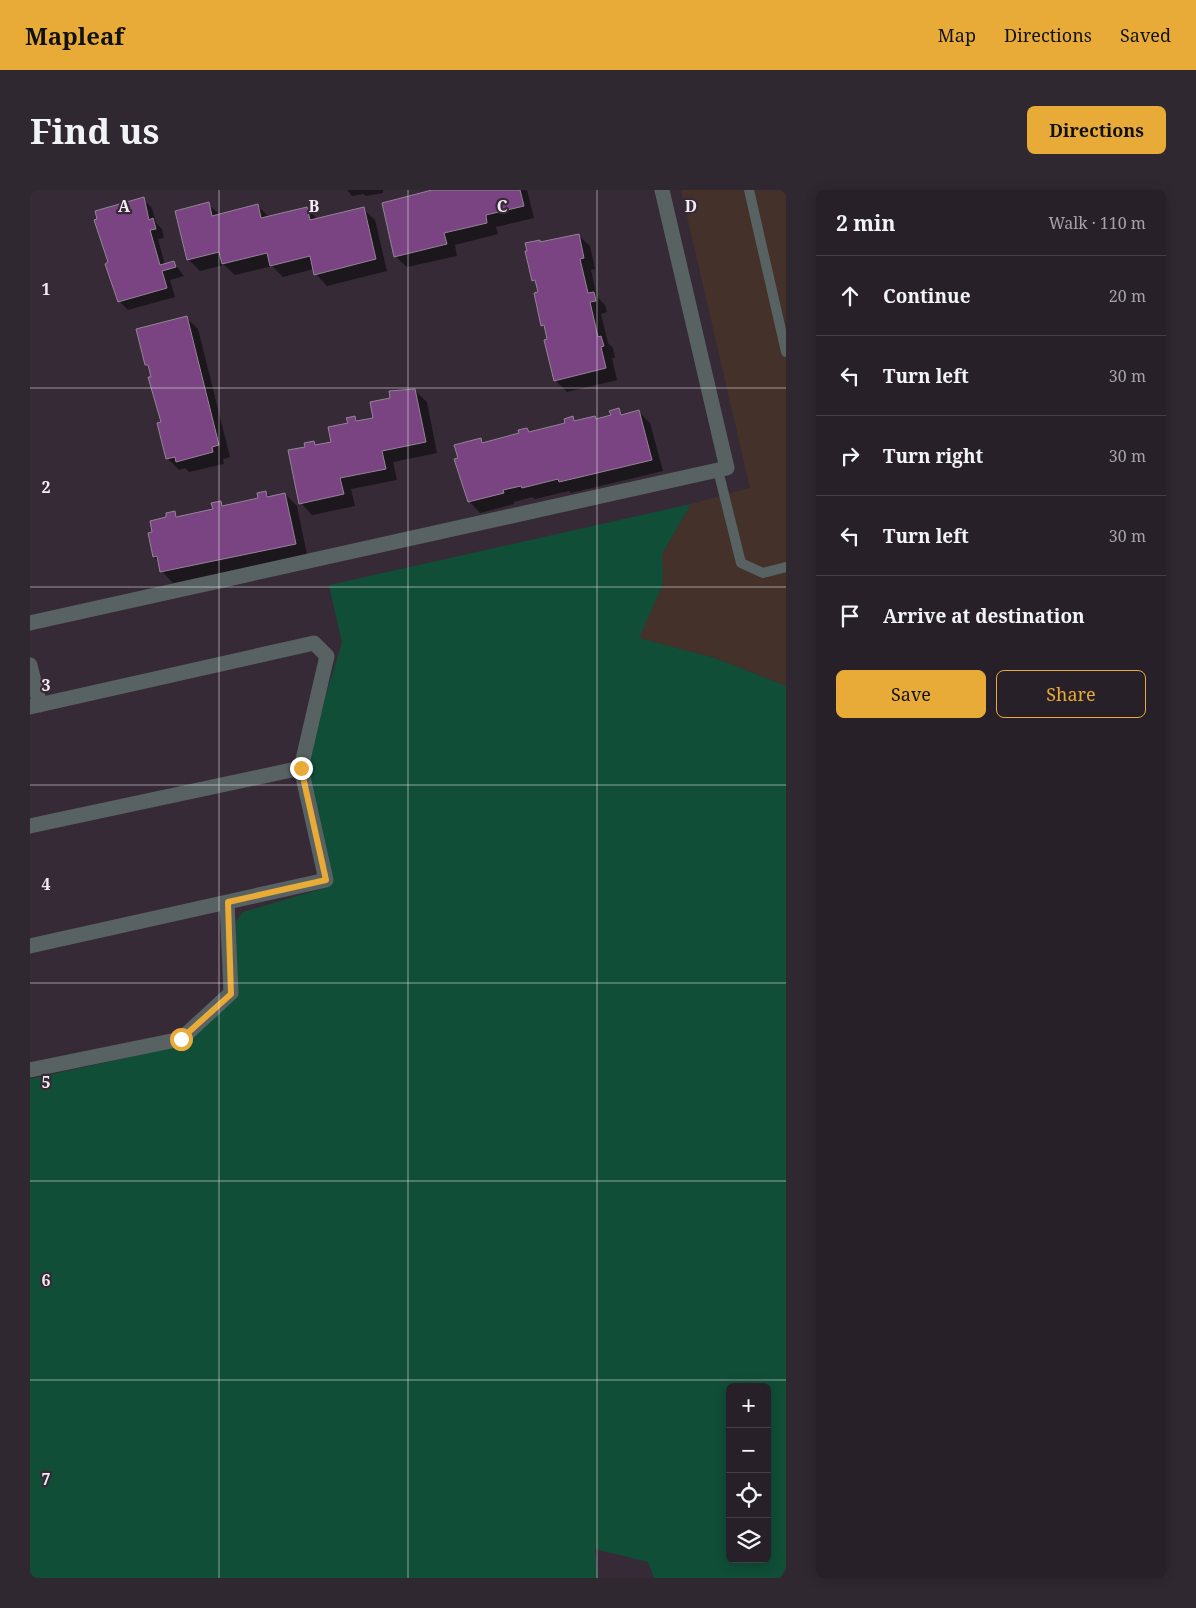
<!DOCTYPE html>
<meta charset="utf-8">
<style>
:root{--surface:#282029;--page:#302831;--text:#f1f3f6;--muted:#a5a3a8;--line:#443e46;--accent:#e8ab37}
body{margin:0;font-family:"Noto Serif",serif;background:var(--page);color:var(--text)}
.controls{position:absolute;right:15px;bottom:15px;display:grid;overflow:hidden;border-radius:8px;box-shadow:0 2px 12px #0003}
.controls button{width:45px;height:45px;display:grid;place-items:center;padding:0;border:0;border-bottom:1px solid var(--line);background:var(--surface);color:var(--text);font:25px sans-serif}
.stop{position:absolute;width:15px;height:15px;margin:-11px;border:4px solid #e8ab37;border-radius:50%;background:#fff}
.stop.end{background:#e8ab37;border-color:#fff;box-shadow:0 1px 5px #0008}
.list{margin:0;padding:0;list-style:none}
h2{display:flex;justify-content:space-between;align-items:center;height:65px;margin:0;padding:0 20px;font-size:21px}
h2 small{font-size:16px;font-weight:400;color:var(--muted)}
.list li{display:grid;grid-template-columns:32px 1fr auto;gap:15px;align-items:center;box-sizing:border-box;height:80px;padding:0 20px;border-top:1px solid var(--line)}
.list b{display:block;font-size:19px;white-space:nowrap}
.list em{font-size:16px;font-style:normal;color:var(--muted)}
.actions{display:flex;gap:10px;padding:15px 20px}
.actions a{flex:1;padding:11px 0;border:1px solid var(--accent);border-radius:8px;text-align:center;font-size:18px;color:var(--accent)}
.actions .main{background:var(--accent);color:#111}
.icon{flex:none;width:28px;height:28px;fill:none;stroke:currentColor;stroke-width:2;stroke-linecap:round;stroke-linejoin:round}
.map{position:relative;flex:none;width:756px;height:1388px;overflow:hidden;border-radius:8px}
header{display:flex;align-items:center;gap:30px;box-sizing:border-box;height:70px;padding:0 25px;background:var(--accent);color:#111}
header strong{font-size:24px}
nav{display:flex;gap:28px;margin-inline-start:auto;font-size:18px}
.intro{display:flex;align-items:center;justify-content:space-between;box-sizing:border-box;height:120px;padding:0 30px}
h1{margin:0;font-size:35px}
.button{padding:12px 22px;border-radius:8px;background:var(--accent);color:#111;font-size:18px;font-weight:700}
main{display:flex;gap:30px;padding:0 30px}
aside{flex:1;background:var(--surface);border-radius:8px;box-shadow:0 2px 12px #0003}
.map>svg:first-child{display:block}
.industrial{fill:#44322a}
.green{fill:#104e38;fill-rule:evenodd}
.shadow{fill:#0007}
.building{fill:#794481;stroke:#938595}
.lines{fill:none;stroke-linecap:round;stroke-linejoin:round}
.lane{stroke:#586263;stroke-width:10}
.street{stroke:#586263;stroke-width:15}
.route{stroke:#e8ab37;stroke-width:6}
.grid{fill:none;stroke:#f3ecf4;stroke-width:1;stroke-opacity:0.55}
.grid-label{font-size:16px;text-anchor:middle;font-weight:bold;fill:#f3ecf4;stroke:#362a37;stroke-width:4.5;stroke-linejoin:round;paint-order:stroke}
</style>
<header>
<strong>Mapleaf</strong>
<nav><a>Map</a><a>Directions</a><a>Saved</a></nav>
</header>
<div class="intro"><h1>Find us</h1><a class="button">Directions</a></div>
<main>
<div class="map">
<svg width="756" height="1388" viewBox="0 0 756 1388">
<rect width="100%" height="100%" fill="#362a37"/>
<path class="industrial" d="M651,0H756V496L685,468L608,448L633,394L632,364L661,314L720,298Z"/>
<path class="green" d="M661,314L632,364L633,394L609,448L685,468L756,496V1378L750,1388H624L618,1372L565,1359L568,1388H0V889L150,856L204,810L206,731L213,722L298,697L277,565L312,453L299,395ZM700,1197H737V1369H700Z"/>
<path class="shadow" d="M317,0H353V3L336,6L333,4L322,6Z
M403,0H497L504,28L466,37L468,44L425,55L427,66L377,77L365,66Z
M113,9L122,18L126,33L132,39L134,48L128,49L135,75L144,73L154,86L140,90L145,107L98,120L89,111L84,101L77,74L80,73Z
M178,14L190,25L228,16L239,27L277,18L288,30L333,19L345,30L357,81L297,96L286,84L284,79L253,87L242,76L205,85L194,75L170,81L158,69Z
M548,45L560,56L565,79L561,80L567,107L575,115L577,122L571,124L578,153L583,158L585,168H582L587,190L537,202L525,190L516,139L512,135L510,103L508,95L503,90L509,51L512,53Z
M156,127L168,139L200,267L193,269L194,274L159,282L155,278L149,280L137,268L133,232L120,179L116,175Z
M385,201L397,212L407,263L363,272L367,290L321,299L325,316L282,325L271,313L276,258L283,252L287,256L302,253L325,227L329,232L344,229L361,209Z
M589,220L594,225L609,222L620,233L633,281L541,303L539,301L505,309L502,307L484,312V314L450,323L439,311L450,249L455,254L491,244L497,239L501,243L537,234L542,228L546,232L565,227L568,230L582,226Z
M236,302L240,307L255,304L267,316L277,365L143,393L132,381L130,372L124,367V343L144,323L149,327L184,320L190,312L195,317L230,309Z"/>
<path class="building" d="M402,0H490L494,16L456,25L457,33L414,43L417,54L364,67L352,13Z
M114,7L119,30L123,28L126,39L120,40L130,75L144,71L146,77L132,81L137,98L88,112L75,74L78,72L64,30L67,29L65,21Z
M179,12L182,26L228,14L231,28L277,17L280,30L334,17L346,69L284,85L280,66L240,76L237,63L192,74L189,62L157,70L145,21Z
M549,44L554,68L550,69L558,103L564,102L566,111L560,112L568,147L571,146L574,156L571,157L576,178L524,191L514,150L517,149L514,135L511,136L504,103L508,102L505,90L502,91L495,61H497L495,53L510,50V52Z
M157,126L189,255L182,257L183,262L146,272L145,267L136,269L127,233L131,232L118,187H121L118,175H115L106,139Z
M385,199L396,252L352,261L356,279L310,288L314,304L269,314L258,260L275,257L274,253L284,251L285,255L301,252L298,237L318,233L316,228L325,226L326,231L343,228L340,212L360,208L359,201Z
M589,218L591,225L609,220L622,270L529,292L528,289L492,298L491,296L473,300L474,303L438,312L424,269L428,268L424,255L451,248L452,253L489,243L488,240L497,238L499,242L535,233L534,229L543,226L544,231L565,226L566,229L581,225L579,221Z
M236,301L237,307L255,303L266,354L130,382L127,366L123,367L118,343L122,342L120,331L136,327V323L145,321L146,327L183,319L181,313L191,311L192,316L228,308L227,303Z"/>
<g class="lines">
<path class="lane" d="M719,0L756,162
M688,280L711,373L733,383L756,377"/>
<path class="street" d="M0,433L697,278L632,0
M0,475L10,515
M0,517L284,453L297,466L271,578L296,690L0,756
M0,636L271,578
M0,880L151,849L201,803L197,712"/>
</g>
<g class="lines">
<path class="route" d="M151,849L201,804L198,712L296,690L271,578"/>
</g>
<path class="grid" d="M189,0V1388M378,0V1388M567,0V1388M0,198H756M0,397H756M0,595H756M0,793H756M0,991H756M0,1190H756"/>
<g class="grid-label">
<text x="94" y="22">A</text>
<text x="284" y="22">B</text>
<text x="472" y="22">C</text>
<text x="661" y="22">D</text>
<text x="16" y="105">1</text>
<text x="16" y="303">2</text>
<text x="16" y="501">3</text>
<text x="16" y="700">4</text>
<text x="16" y="898">5</text>
<text x="16" y="1096">6</text>
<text x="16" y="1295">7</text>
</g>
</svg>
<div class="controls">
<button>+</button>
<button>−</button>
<button><svg class="icon" aria-label="locate" viewBox="0 0 24 24"><circle cx="12" cy="12" r="6"/><path d="M12 2v4M12 18v4M2 12h4M18 12h4"/></svg></button>
<button><svg class="icon" aria-label="layers" viewBox="0 0 24 24"><path d="M12 4l9 5-9 5-9-5zM3 14l9 5 9-5"/></svg></button>
</div>
<div class="stop" style="left:151px;top:849px"></div>
<div class="stop end" style="left:271px;top:578px"></div>
</div>
<aside>
<h2>2 min<small>Walk · 110 m</small></h2>
<ul class="list">
<li><svg class="icon" aria-label="ahead" viewBox="0 0 24 24"><path d="M12 20V5M6 11l6-6 6 6"/></svg><div><b>Continue</b></div><em>20 m</em></li>
<li><svg class="icon" aria-label="left" viewBox="0 0 24 24"><path d="M17 20v-9H6M10 6l-5 5 5 5"/></svg><div><b>Turn left</b></div><em>30 m</em></li>
<li><svg class="icon" aria-label="right" viewBox="0 0 24 24"><path d="M7 20v-9h11M14 6l5 5-5 5"/></svg><div><b>Turn right</b></div><em>30 m</em></li>
<li><svg class="icon" aria-label="left" viewBox="0 0 24 24"><path d="M17 20v-9H6M10 6l-5 5 5 5"/></svg><div><b>Turn left</b></div><em>30 m</em></li>
<li><svg class="icon" aria-label="arrive" viewBox="0 0 24 24"><path d="M6 21V4h12l-3 4 3 4H6"/></svg><div><b>Arrive at destination</b></div></li>
</ul>
<div class="actions"><a class="main">Save</a><a>Share</a></div>
</aside>
</main>
